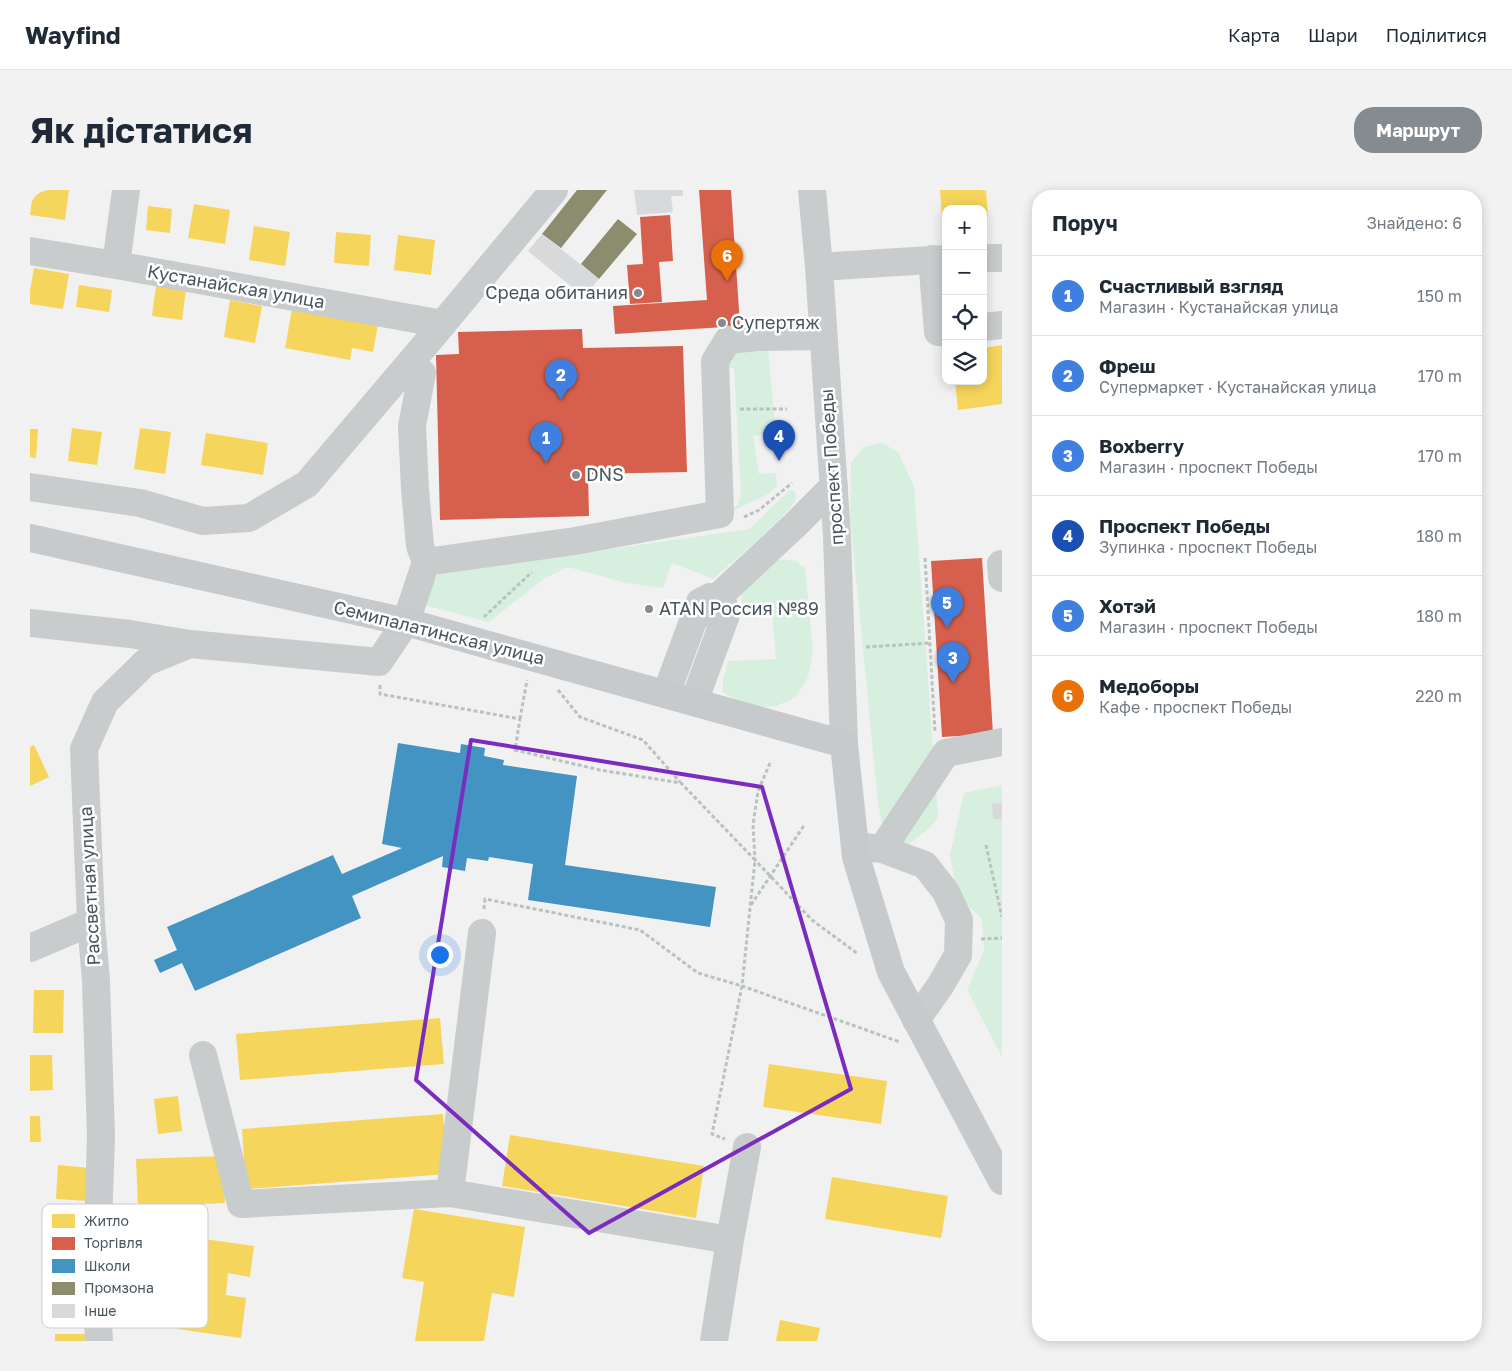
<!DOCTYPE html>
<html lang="uk">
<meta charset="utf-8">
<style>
:root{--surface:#fff;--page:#f2f2f3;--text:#1f2937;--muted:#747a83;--line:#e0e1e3;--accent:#848c91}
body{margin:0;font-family:"Golos Text",sans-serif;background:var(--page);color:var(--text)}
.controls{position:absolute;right:15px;top:15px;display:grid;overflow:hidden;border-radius:10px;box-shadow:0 2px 12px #0003}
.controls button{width:45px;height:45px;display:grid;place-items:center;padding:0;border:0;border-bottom:1px solid var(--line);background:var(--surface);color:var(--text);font:25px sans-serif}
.you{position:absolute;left:409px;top:764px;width:18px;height:18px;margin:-12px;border:4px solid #fff;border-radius:50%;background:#1a73e8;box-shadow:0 0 0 8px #1a73e833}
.badge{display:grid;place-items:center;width:32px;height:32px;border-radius:50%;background:var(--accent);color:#fff;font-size:16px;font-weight:700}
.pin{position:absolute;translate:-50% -41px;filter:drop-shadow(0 1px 2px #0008)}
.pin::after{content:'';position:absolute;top:26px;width:18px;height:15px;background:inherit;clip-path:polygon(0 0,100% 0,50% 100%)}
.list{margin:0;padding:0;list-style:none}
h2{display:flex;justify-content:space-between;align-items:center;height:65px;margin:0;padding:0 20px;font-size:21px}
h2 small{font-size:16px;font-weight:400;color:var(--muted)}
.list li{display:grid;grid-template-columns:32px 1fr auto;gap:15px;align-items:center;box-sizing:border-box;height:80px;padding:0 20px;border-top:1px solid var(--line)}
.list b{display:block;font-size:19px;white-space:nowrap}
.list p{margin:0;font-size:16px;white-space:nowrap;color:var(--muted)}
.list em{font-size:16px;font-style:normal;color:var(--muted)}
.icon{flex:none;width:28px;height:28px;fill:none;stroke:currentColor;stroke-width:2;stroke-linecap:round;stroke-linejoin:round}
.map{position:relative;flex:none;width:972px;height:1151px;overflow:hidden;border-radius:20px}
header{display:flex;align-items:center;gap:30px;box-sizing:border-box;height:70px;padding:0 25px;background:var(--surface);border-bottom:1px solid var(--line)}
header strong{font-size:24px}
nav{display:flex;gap:28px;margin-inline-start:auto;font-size:18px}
.intro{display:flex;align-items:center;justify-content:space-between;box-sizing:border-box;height:120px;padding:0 30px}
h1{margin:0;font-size:35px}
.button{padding:12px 22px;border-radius:20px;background:var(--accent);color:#fff;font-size:18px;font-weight:700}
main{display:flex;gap:30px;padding:0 30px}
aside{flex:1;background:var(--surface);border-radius:20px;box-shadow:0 2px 12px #0003}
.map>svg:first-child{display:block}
.green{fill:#d7efde}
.homes{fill:#f6d55c}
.shops{fill:#d6604d}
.schools{fill:#4393c3}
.industry{fill:#8c8c6e}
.building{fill:#d8d9da}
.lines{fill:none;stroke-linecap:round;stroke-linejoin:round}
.path{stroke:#b8c3bf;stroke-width:3;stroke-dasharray:4 2.5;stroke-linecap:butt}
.minor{stroke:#c9cccd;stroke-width:28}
.major{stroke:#c7cacc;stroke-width:28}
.marked{fill:none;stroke:#7b2cbf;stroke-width:4;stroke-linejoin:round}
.poi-dot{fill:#848c91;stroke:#fff;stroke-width:2}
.labels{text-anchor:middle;stroke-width:5;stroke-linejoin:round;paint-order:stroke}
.street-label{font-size:18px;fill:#49555d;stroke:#fff}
.poi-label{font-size:18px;fill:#49555d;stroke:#fff;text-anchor:start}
.key{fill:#fff;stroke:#c8ccce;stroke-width:1}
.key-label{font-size:14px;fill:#49555d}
</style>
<header>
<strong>Wayfind</strong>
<nav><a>Карта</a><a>Шари</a><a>Поділитися</a></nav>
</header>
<div class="intro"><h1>Як дістатися</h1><a class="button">Маршрут</a></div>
<main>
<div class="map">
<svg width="972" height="1151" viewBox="0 0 972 1151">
<rect width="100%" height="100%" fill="#f2f1f1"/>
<path class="green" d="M702,160H738L746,243L723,246L729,284L746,283L747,295L738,304L701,322L708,314L711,304L704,178L691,177Z
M852,253L868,262L884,296L908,628L897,640L874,658L853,641L848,612L820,327L821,273L834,257Z
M760,300L765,301C765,301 766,308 766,308C762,323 698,376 683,389L642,373L633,398L596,393L538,377L515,388L459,432L394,415L395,403L409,384L719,339Z
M752,369L766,371L775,378L783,461L778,487L765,508L746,516L731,518L705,510L693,502V490L698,471L746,469L742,420L712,417L711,404L734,374Z
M972,595V867L937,800L954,760L952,729L927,704L920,665L934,603Z"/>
<path class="homes" d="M3,0H39L35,30L0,25Z
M910,0H956L958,27H953V19H916V30H912Z
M164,14L200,20L195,54L158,48Z
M118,16L142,19L140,43L116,40Z
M224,36L260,42L255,76L219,70Z
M306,42L341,45L339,76L304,73Z
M368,45L405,50L401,85L364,80Z
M4,78L39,84L33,119L0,114V101Z
M49,95L82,100L79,122L46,117Z
M126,96L156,100L152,130L122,126Z
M200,110L232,116L225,153L194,147Z
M262,119L348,135L343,162L322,158L320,170L255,158Z
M972,155V214L928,220L925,191H953V158Z
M42,238L72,242L67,275L38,271Z
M110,238L141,242L135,284L104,279Z
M0,239H8L6,268L0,267Z
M176,243L238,253L233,285L171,275Z
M4,555L19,587L0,596V557Z
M4,800H34L33,843H3Z
M410,828L414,874L210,890L206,844Z
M0,865H22L23,900L0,901Z
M739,874L857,891L851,934L733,917Z
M148,906L152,941L128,944L124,909Z
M413,924L418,984L216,999L212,939Z
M0,926H10L11,952H0Z
M480,945L674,976L666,1028L472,996Z
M193,966L195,1013L108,1017L106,969Z
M28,975L60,978L58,1011L26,1009Z
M802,987L918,1006L911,1048L795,1029Z
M384,1019L495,1037L484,1107L462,1103L454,1151H385L394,1092L372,1088Z
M160,1047L224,1056L220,1087L198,1083L196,1105L216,1108L211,1148L147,1139Z
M750,1130L790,1138L787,1151H746Z
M25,1144H57V1151H25Z"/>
<path class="shops" d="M669,0H701L710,136L585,144L583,116L677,110Z
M640,25L643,71L629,72L632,112L600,114L597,75L613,74L610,27Z
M552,139L553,158L653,156L657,282L558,284L559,326L410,330L406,165L429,164L428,142Z
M952,368L963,544L912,547L901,371Z"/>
<path class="schools" d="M368,553L430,563L431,554L455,558L454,566L474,570L473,575L547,586L535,675L686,697L680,737L498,710L503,674L459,667L458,671L437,668L435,681L412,677L413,666L322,706L331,728L165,801L152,773L130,783L124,770L147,760L137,737L303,665L312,684L372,658L352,654Z"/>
<path class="industry" d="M547,0H577L531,58L512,44Z
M588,29L607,44L569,89L551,74Z"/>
<path class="building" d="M604,0H653V6H641L643,22L607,25Z
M512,44L569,89L554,107L498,61Z
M972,613V629H963L962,614Z"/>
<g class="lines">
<path class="path" d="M710,219H757
M714,327L729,320L762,293
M895,368L905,542
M454,427L502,382
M836,457L900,453
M350,495V504L490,529L485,560L570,580L651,593L725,670L712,796L870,852
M528,500L550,527L613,550L650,592
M490,529L497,490
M740,573L728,601L723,635L725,670L782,730L828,764
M956,655L972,727
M721,715L775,634
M454,719L455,709L610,740L668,783L712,796L682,944L695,949
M951,749L972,748"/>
<path class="minor" d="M782,0L789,77L807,346L814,554
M0,61L86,75L413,134
M953,68H972
M902,69L908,142H916
M86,75L96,0
M789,77L916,69
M953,137L972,135
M392,183L382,236L385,299L390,356L396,372
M0,297L110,313L173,331L219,328L277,294L396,154L524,0
M971,374L972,388
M0,433L100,444L160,454L349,472L376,432L396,372L545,351L690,324L685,171L698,150L727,147L793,146
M636,504L670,412L680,407L687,408L765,335L804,296
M664,512L696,425L694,416L687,408L681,424
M825,656L852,659L895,675L916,702L929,730L928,765L910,796L886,830
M852,659L916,563L972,552
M0,758L61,732
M173,865L211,1014L420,1003L700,1050
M420,1003L452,743
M69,1151L66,1098L71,946L66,791L61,732L54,559L75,512L116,472L160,454
M684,1151L700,1050L717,957"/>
<path class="major" d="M0,348L376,432L814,554L826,667L861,782L972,991"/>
</g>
<path class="marked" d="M441,550L732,597L821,899L559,1043L386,890Z"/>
<g class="poi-dot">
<circle cx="608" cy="103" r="5"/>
<circle cx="692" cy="133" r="5"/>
<circle cx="546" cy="285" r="5"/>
<circle cx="619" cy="419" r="5"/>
</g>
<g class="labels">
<g class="street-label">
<text transform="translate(206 97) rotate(10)" y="6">Кустанайская улица</text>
<text transform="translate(802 277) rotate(-94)" y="6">проспект Победы</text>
<text transform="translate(409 443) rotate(14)" y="6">Семипалатинская улица</text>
<text transform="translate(60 696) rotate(-93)" y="6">Рассветная улица</text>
</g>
<g class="poi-label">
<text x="598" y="109" text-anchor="end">Среда обитания</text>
<text x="702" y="139">Супертяж</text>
<text x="556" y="291">DNS</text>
<text x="629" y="425">ATAN Россия №89</text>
</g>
</g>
<rect x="12" y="1014" width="166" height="124" rx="8" class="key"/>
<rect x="22" y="1024" width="23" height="14" fill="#f6d55c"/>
<rect x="22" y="1047" width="23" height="13" fill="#d6604d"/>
<rect x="22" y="1069" width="23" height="14" fill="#4393c3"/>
<rect x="22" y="1092" width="23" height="13" fill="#8c8c6e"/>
<rect x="22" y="1114" width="23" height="14" fill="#d8d9da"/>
<g class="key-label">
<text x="54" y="1036">Житло</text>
<text x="54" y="1058">Торгівля</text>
<text x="54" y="1081">Школи</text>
<text x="54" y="1103">Промзона</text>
<text x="54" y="1126">Інше</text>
</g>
</svg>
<div class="controls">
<button>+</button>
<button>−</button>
<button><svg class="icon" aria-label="locate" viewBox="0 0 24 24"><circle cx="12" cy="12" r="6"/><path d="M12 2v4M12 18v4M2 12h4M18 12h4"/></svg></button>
<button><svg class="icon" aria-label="layers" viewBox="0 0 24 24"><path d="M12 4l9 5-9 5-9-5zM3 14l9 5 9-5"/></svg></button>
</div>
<div class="you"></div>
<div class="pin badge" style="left:516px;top:273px;background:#3f7fe0">1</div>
<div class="pin badge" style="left:531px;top:210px;background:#3f7fe0">2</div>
<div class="pin badge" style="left:923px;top:493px;background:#3f7fe0">3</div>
<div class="pin badge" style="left:749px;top:271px;background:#1a4fb4">4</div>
<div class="pin badge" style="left:917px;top:438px;background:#3f7fe0">5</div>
<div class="pin badge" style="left:697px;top:91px;background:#e8710a">6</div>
</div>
<aside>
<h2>Поруч<small>Знайдено: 6</small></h2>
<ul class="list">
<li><span class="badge" style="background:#3f7fe0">1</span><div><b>Счастливый взгляд</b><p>Магазин · Кустанайская улица</p></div><em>150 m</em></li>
<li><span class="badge" style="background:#3f7fe0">2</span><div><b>Фреш</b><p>Супермаркет · Кустанайская улица</p></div><em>170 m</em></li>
<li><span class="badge" style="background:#3f7fe0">3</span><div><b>Boxberry</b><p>Магазин · проспект Победы</p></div><em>170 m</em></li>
<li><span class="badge" style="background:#1a4fb4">4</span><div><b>Проспект Победы</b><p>Зупинка · проспект Победы</p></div><em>180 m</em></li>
<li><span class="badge" style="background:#3f7fe0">5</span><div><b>Хотэй</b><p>Магазин · проспект Победы</p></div><em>180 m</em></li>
<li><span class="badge" style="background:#e8710a">6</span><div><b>Медоборы</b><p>Кафе · проспект Победы</p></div><em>220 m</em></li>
</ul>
</aside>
</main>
